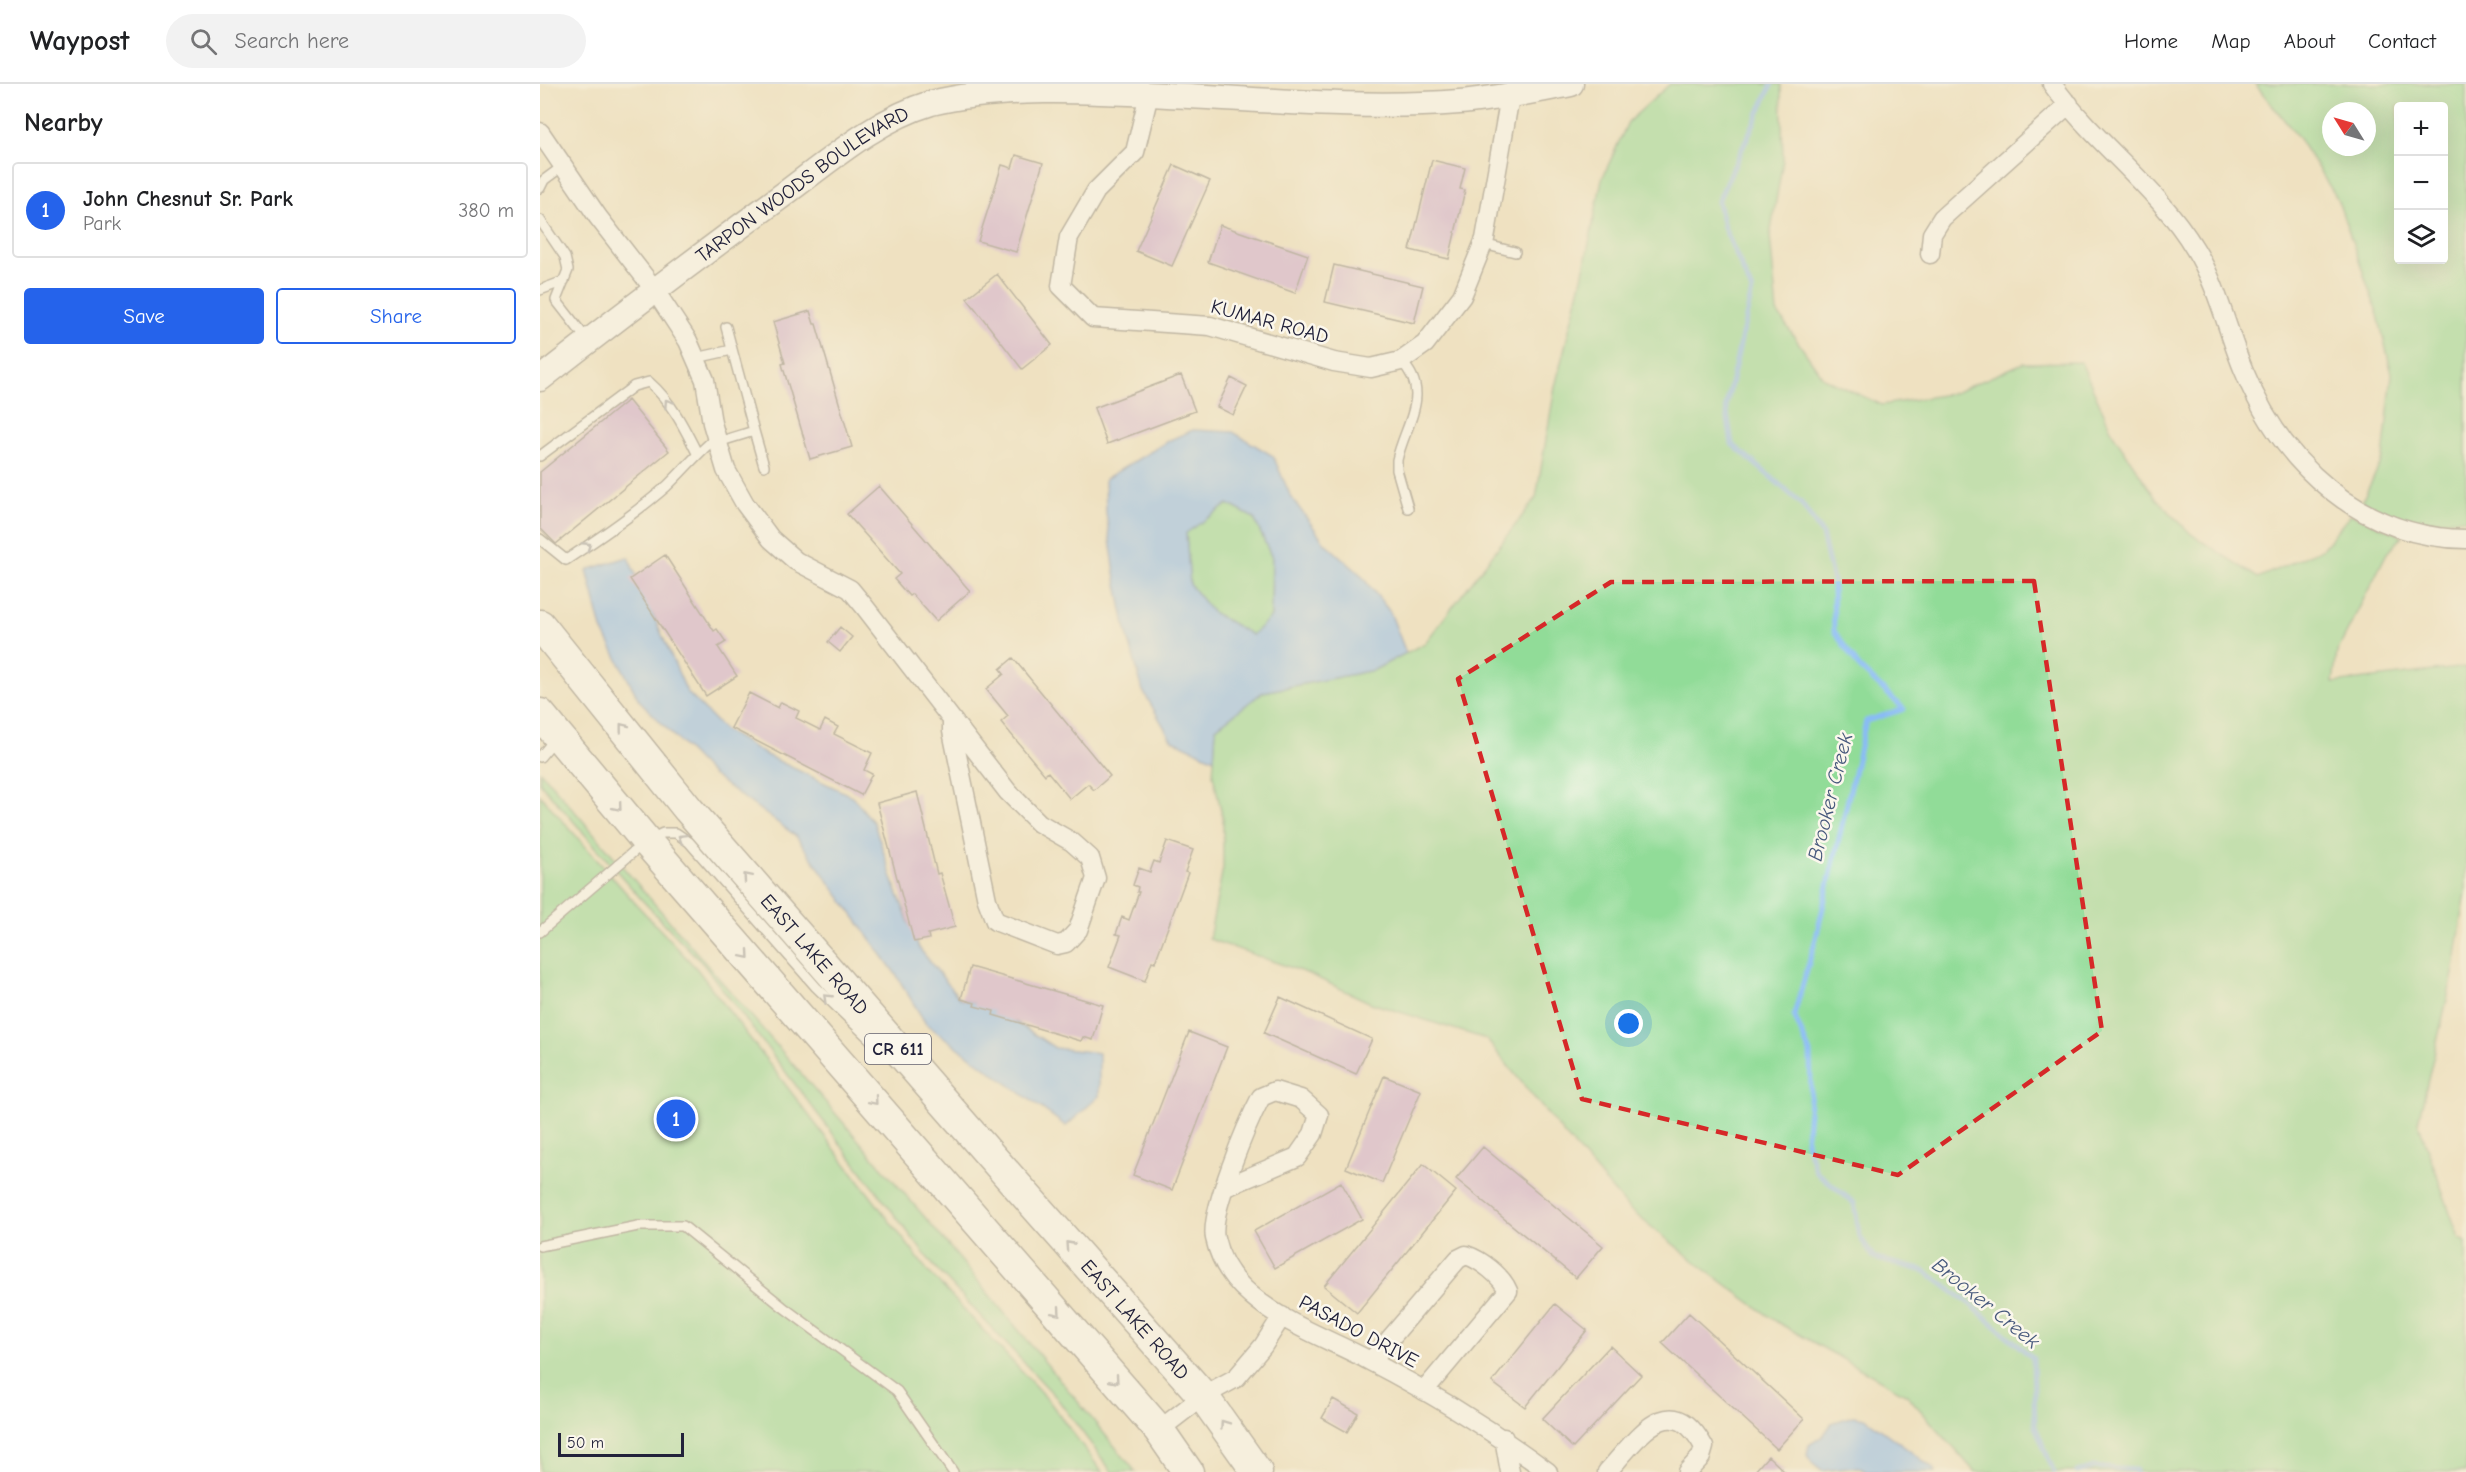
<!DOCTYPE html>
<meta charset="utf-8">
<style>
:root{--surface:#fff;--page:#f2f2f2;--text:#202124;--muted:#757577;--line:#e0e0e0;--accent:#2563eb}
body{margin:0;font-family:"Comic Neue",sans-serif;background:var(--page);color:var(--text)}
.controls{position:absolute;right:18px;top:18px;display:grid;overflow:hidden;border-radius:6px;box-shadow:0 6px 24px #0002}
.controls button{width:54px;height:54px;display:grid;place-items:center;padding:0;border:0;border-bottom:2px solid var(--line);background:var(--surface);color:var(--text);font:30px sans-serif}
.compass{position:absolute;left:1782px;top:18px;width:54px;height:54px;border-radius:50%;background:var(--surface);box-shadow:0 6px 24px #0002;rotate:307deg}
.scale{position:absolute;left:18px;bottom:15px;width:126px;box-sizing:border-box;padding-left:6px;border:3px solid #22223b;border-top:0;font-size:16px;line-height:21px;white-space:nowrap;color:#22223b;-webkit-text-stroke:4px #fbf7ec;paint-order:stroke}
.you{position:absolute;left:1089px;top:940px;width:21px;height:21px;margin:-15px;border:4px solid #fff;border-radius:50%;background:#1a73e8;box-shadow:0 0 0 9px #1a73e833}
.badge{display:grid;place-items:center;width:39px;height:39px;border-radius:50%;background:var(--accent);color:#fff;font-size:20px;font-weight:700}
.pin{position:absolute;translate:-50% -50%;border:3px solid #fff;box-shadow:0 2px 6px #0006}
.list{margin:0;padding:0;list-style:none}
h2{display:flex;justify-content:space-between;align-items:center;height:78px;margin:0;padding:0 24px;font-size:26px}
h2 small{font-size:20px;font-weight:400;color:var(--muted)}
.list li{display:grid;grid-template-columns:39px 1fr auto;gap:18px;align-items:center;box-sizing:border-box;height:96px;margin:0 12px 12px;padding:0 12px;border:2px solid var(--line);border-radius:6px}
.list b{display:block;font-size:22px;white-space:nowrap}
.list p{margin:0;font-size:20px;white-space:nowrap;color:var(--muted)}
.list em{font-size:20px;font-style:normal;color:var(--muted)}
.actions{display:flex;gap:12px;padding:18px 24px}
.actions a{flex:1;padding:14px 0;border:2px solid var(--accent);border-radius:6px;text-align:center;font-size:21px;color:var(--accent)}
.actions .main{background:var(--accent);color:#fff}
.icon{flex:none;width:33px;height:33px;fill:none;stroke:currentColor;stroke-width:2;stroke-linecap:round;stroke-linejoin:round}
.map{position:relative;flex:none;width:1926px;height:1388px;overflow:hidden}
header{display:flex;align-items:center;gap:36px;box-sizing:border-box;height:84px;padding:0 30px;background:var(--surface);border-bottom:2px solid var(--line)}
header strong{font-size:28px}
nav{display:flex;gap:33px;margin-inline-start:auto;font-size:21px}
.search{width:420px;height:54px;background:var(--page);display:flex;align-items:center;gap:15px;box-sizing:border-box;padding:0 21px;border-radius:33px;color:var(--muted);font-size:22px}
main{display:flex}
aside{flex:1;background:var(--surface)}
.map>svg:first-child{display:block}
.green{fill:#91dc98;stroke:#5a7f6a;stroke-width:1.5;fill-rule:evenodd}
.water{fill:#89bbf6;stroke:#566e98;stroke-width:1.5;fill-rule:evenodd}
.lines{fill:none;stroke-linecap:round;stroke-linejoin:round}
.stream{stroke:#89bbf6;stroke-width:5}
.building{fill:#cea7d8}
.service-casing{stroke:#88827e;stroke-width:12}
.minor-casing{stroke:#88827e;stroke-width:21}
.tertiary-casing{stroke:#88827e;stroke-width:27}
.primary-casing{stroke:#88827e;stroke-width:33}
.service{stroke:#fff;stroke-width:9}
.minor{stroke:#fff;stroke-width:18}
.tertiary{stroke:#fff;stroke-width:24}
.primary{stroke:#fff;stroke-width:30}
.oneway{stroke:#9c9ca7}
.marked{fill:none;stroke:#d62828;stroke-width:4.5;stroke-dasharray:12 8;stroke-linejoin:round}
.labels{text-anchor:middle;stroke-width:5;stroke-linejoin:round;paint-order:stroke}
.shield{fill:#fbf7ec;stroke:#636270;stroke-width:1.5}
.shield-label{font-size:18px;font-weight:bold;fill:#22223b}
.street-label{font-size:20px;fill:#22223b;stroke:#fbf7ec}
.water-label{font-size:21px;font-style:italic;fill:#46587c;stroke:#fbf7ec}
</style>
<header>
<strong>Waypost</strong>
<div class="search"><svg class="icon" aria-label="search" viewBox="0 0 24 24"><circle cx="10" cy="10" r="6"/><path d="M15 15l6 6"/></svg>Search here</div>
<nav><a>Home</a><a>Map</a><a>About</a><a>Contact</a></nav>
</header>
<main>
<aside>
<h2>Nearby<small></small></h2>
<ul class="list">
<li><span class="badge">1</span><div><b>John Chesnut Sr. Park</b><p>Park</p></div><em>380 m</em></li>
</ul>
<div class="actions"><a class="main">Save</a><a>Share</a></div>
</aside>
<div class="map">
<svg width="1926" height="1388" viewBox="0 0 1926 1388">
<rect width="100%" height="100%" fill="#fbf7ec"/>
<filter id="ink" filterUnits="userSpaceOnUse"><feTurbulence type="fractalNoise" baseFrequency=".0167" numOctaves="2"/><feDisplacementMap in="SourceGraphic" scale="12" xChannelSelector="R" yChannelSelector="G"/><feConvolveMatrix kernelMatrix="1 2 1 2 8 2 1 2 1" color-interpolation-filters="sRGB"/></filter>
<filter id="wash" filterUnits="userSpaceOnUse"><feTurbulence type="fractalNoise" baseFrequency=".008" numOctaves="4" result="noise"/><feDisplacementMap in="SourceGraphic" scale="24" xChannelSelector="R" yChannelSelector="G"/><feGaussianBlur stdDeviation="1.35" result="paint"/><feColorMatrix in="noise" values="0 0 0 0 0 0 0 0 0 0 0 0 0 0 0 0 0 1.4 0 .05"/><feComposite in="paint" operator="in"/></filter>
<g filter="url(#wash)">
<rect width="100%" height="100%" fill="#efe1c1"/>
<path class="green" d="M1130,0H1241L1243,76L1230,152L1237,228L1283,294L1342,321L1414,309L1483,279L1541,278L1573,350L1615,413L1651,450L1718,494L1782,465L1811,430L1862,452L1847,469L1797,568L1793,599L1926,583V808L1913,890L1878,1038L1919,1154L1926,1158V1388H1435L1367,1311L1237,1238L1162,1183L1089,1125L1024,1050L946,955L831,919L769,890L669,855L683,784V735L673,691L676,644L723,608L834,586L885,559L996,414L1015,303L1042,194L1062,95L1088,38Z
M1715,0H1926V435L1875,438L1842,427L1822,417L1843,374L1852,290L1838,231L1797,114L1758,53ZM1858,22H1904V176H1858ZM1791,27H1827V63H1791Z
M688,420L714,434L732,474L731,533L712,552L672,528L650,501L646,449Z
M0,687L389,1138L596,1388H572L516,1313L393,1181L164,881L102,816L0,699Z
M0,711L96,820L157,885L387,1186L509,1317L562,1388H0Z"/>
<path class="water" d="M653,346L693,348L733,372L751,413L785,459L820,490L850,528L866,569L834,586L723,608L676,644L674,675L631,655L603,607L586,546L576,495L566,429L565,395L630,356ZM688,420L714,434L732,474L731,533L712,551L672,528L650,501L646,449Z
M88,473L147,608L183,645L226,671L312,712L334,739L355,803L379,864L420,915L451,922L515,964L559,969V1012L526,1042L386,940L355,889L256,752L171,690L99,616L62,545L47,486Z
M1313,1332L1325,1334L1393,1384L1395,1388H1327L1318,1383L1282,1387L1273,1380L1267,1371L1269,1361L1283,1352L1292,1339Z"/>
<g class="lines">
<path class="stream" d="M1232,0L1178,117L1184,143L1212,207L1186,322L1192,360L1261,419L1282,450L1293,497L1294,547L1319,583L1364,625L1326,637L1276,854L1254,931L1270,969L1271,1006L1266,1058L1276,1088L1314,1119L1320,1153L1334,1174L1385,1187L1430,1220L1493,1274L1495,1342L1514,1388
M1537,1388L1553,1383L1596,1386V1388"/>
</g>
<g id="blocks">
<path class="building" d="M476,71L503,79L476,168L438,157L462,81L472,84Z
M892,76L925,84L920,105L925,106L909,175L870,166Z
M634,81L670,97L632,182L596,167Z
M680,141L768,171L755,209L668,178Z
M794,181L883,202L874,239L785,218Z
M457,190L512,261L482,285L427,214Z
M270,227L274,240H276L312,363L270,375L242,280L245,279L233,238Z
M641,291L655,327L567,360L554,324Z
M691,294L707,302L693,331L677,323Z
M88,316L129,367L16,460L0,444V388Z
M339,402L430,507L396,537L372,510L369,512L354,495L360,490L307,430Z
M125,471L174,547L177,545L186,558L178,563L197,592L166,612L90,495Z
M300,543L312,553L300,568L288,558Z
M473,574L570,692L554,706L548,700L530,715L508,688L505,691L461,638L468,632L446,605L464,590L460,585Z
M209,609L238,624L241,618L259,627L256,634L280,646L285,636L298,643L294,650L332,669L324,686L332,690L321,711L191,644Z
M377,708L397,790L400,789L415,843L388,850L389,855L374,858L337,719Z
M627,757L653,766L645,788L648,789L615,878L612,877L605,897L569,883L581,851L576,850L582,833L589,836L599,808H597L598,803L593,801L599,784L610,788L614,777L619,779Z
M430,883L563,921L553,956L543,953L541,957L453,931L454,927L434,922L435,919L421,915Z
M740,913L832,955L816,990L724,949Z
M649,948L687,963L632,1106L593,1091Z
M844,992L881,1007L842,1099L806,1084Z
M943,1063L1063,1162L1036,1194L916,1095Z
M883,1080L916,1107L817,1229L784,1202Z
M801,1098L822,1135L735,1184L714,1147Z
M1015,1220L1047,1246L985,1323L952,1298Z
M1149,1229L1264,1335L1237,1365L1122,1259Z
M1070,1262L1101,1291L1033,1364L1002,1335Z
M793,1315L818,1329L807,1348L782,1334Z
M1228,1372L1245,1388H1214Z"/>
</g>
</g>
<g filter="url(#ink)">
<use href="#blocks" fill-opacity="0" stroke="#88827e" stroke-width="1.5"/>
<g class="lines">
<g class="service-casing">
<path id="service" d="M0,104L4,96L23,82
M0,136L25,173L28,186L16,216L48,257
M943,160L975,168
M0,206L24,197
M186,243L214,347
M156,274L192,266
M861,277C893,309 865,340 857,376V386L868,424
M178,358L214,347L224,382
M0,372L94,302L109,298C131,317 144,343 157,369
M0,455L26,476C61,453 95,430 127,402C144,386 158,368 177,353
M0,673L16,654
M0,848L106,757L123,749H136L149,758L276,903L332,957
M0,1162L98,1142H143L243,1223L357,1307L413,1388"/>
</g>
<g class="minor-casing">
<path id="minor" d="M1512,0C1554,59 1617,102 1655,165C1678,202 1687,247 1704,287C1742,380 1821,454 1926,455
M609,10L595,68L556,107L529,153L521,202L553,234L670,242L794,278L831,284L861,277L885,260L922,212L945,155L970,12
M0,48L58,133L114,205L148,257L165,296L172,339L186,386L205,420L231,455L256,477L310,505L324,522L468,708L499,739L532,758L550,774L556,794L538,846L526,859L517,861L455,837L447,816L412,647V636
M1390,170L1392,150L1402,134L1529,20
M686,1103L757,1073L773,1050L779,1031L761,1015L735,1007L721,1013C708,1038 669,1129 675,1154C680,1177 693,1196 711,1211C744,1240 791,1256 830,1277C892,1309 952,1346 1008,1388
M831,1277L918,1175L926,1171C941,1176 962,1192 968,1207L884,1307
M619,1346L663,1312L696,1294L723,1262L742,1232
M964,1354L970,1388
M1067,1388C1096,1357 1130,1300 1164,1363L1161,1373L1147,1388"/>
</g>
<g class="tertiary-casing">
<g id="tertiary">
<path id="s1" d="M0,295C80,232 161,171 243,111C289,77 335,36 391,19C468,0 568,8 649,12C739,17 830,25 919,18C957,15 994,7 1031,0"/>
</g>
</g>
<g class="primary-casing">
<g id="primary">
<path id="s2" d="M0,541L148,725L450,1071L663,1312L717,1388"/>
<path d="M0,630L106,757L619,1346L648,1388"/>
</g>
</g>
<use href="#service" class="service"/>
<use href="#minor" class="minor"/>
<use href="#tertiary" class="tertiary"/>
<use href="#primary" class="primary"/>
</g>
<defs><path id="oneway-chevron" d="M-2-3.5L2.5 0L-2 3.5" fill="none" stroke-width="1.6" stroke-linecap="round" stroke-linejoin="round" transform="scale(1.5)"/></defs>
<g class="oneway">
<use href="#oneway-chevron" transform="translate(128 319) rotate(-124)"/>
<use href="#oneway-chevron" transform="translate(47 462) rotate(-33)"/>
<use href="#oneway-chevron" transform="translate(83 643) rotate(-128)"/>
<use href="#oneway-chevron" transform="translate(78 723) rotate(50)"/>
<use href="#oneway-chevron" transform="translate(142 754) rotate(-148)"/>
<use href="#oneway-chevron" transform="translate(207 793) rotate(-131)"/>
<use href="#oneway-chevron" transform="translate(206 871) rotate(49)"/>
<use href="#oneway-chevron" transform="translate(287 914) rotate(-136)"/>
<use href="#oneway-chevron" transform="translate(334 1017) rotate(49)"/>
<use href="#oneway-chevron" transform="translate(529 1161) rotate(-132)"/>
<use href="#oneway-chevron" transform="translate(517 1228) rotate(49)"/>
<use href="#oneway-chevron" transform="translate(575 1296) rotate(49)"/>
<use href="#oneway-chevron" transform="translate(684 1340) rotate(-125)"/>
</g>
</g>
<path d="M0 0H1926V1388H0ZM1494,497L1562,947L1358,1091L1042,1015L918,595L1071,498Z" fill="#efe1c1" fill-opacity=".55" fill-rule="evenodd"/>
<path class="marked" d="M1494,497L1562,947L1358,1091L1042,1015L918,595L1071,498Z"/>
<g class="labels">
<rect class="shield" x="325" y="950" width="66" height="30" rx="4.5"/>
<g class="shield-label">
<text x="358" y="971">CR 611</text>
</g>
<g class="street-label">
<text dy="7" stroke="none"><textPath href="#s1" startOffset="327">TARPON WOODS BOULEVARD</textPath></text>
<text transform="translate(730 237) rotate(15)" y="7">KUMAR ROAD</text>
<text dy="7" stroke="none"><textPath href="#s2" startOffset="429">EAST LAKE ROAD</textPath></text>
<text dy="7" stroke="none"><textPath href="#s2" startOffset="915">EAST LAKE ROAD</textPath></text>
<text transform="translate(819 1247) rotate(28)" y="7">PASADO DRIVE</text>
</g>
<g class="water-label">
<text transform="translate(1290 713) rotate(-76)" y="7">Brooker Creek</text>
<text transform="translate(1446 1219) rotate(39)" y="7">Brooker Creek</text>
</g>
</g>
</svg>
<div class="controls">
<button>+</button>
<button>−</button>
<button><svg class="icon" aria-label="layers" viewBox="0 0 24 24"><path d="M12 4l9 5-9 5-9-5zM3 14l9 5 9-5"/></svg></button>
</div>
<svg class="compass" viewBox="-18 -18 36 36"><path d="M0-13l5 13h-10z" fill="#e53935"/><path d="M0 13l5-13h-10z" fill="#757577"/></svg>
<div class="scale">50 m</div>
<div class="you"></div>
<div class="pin badge" style="left:136px;top:1035px">1</div>
</div>
</main>
